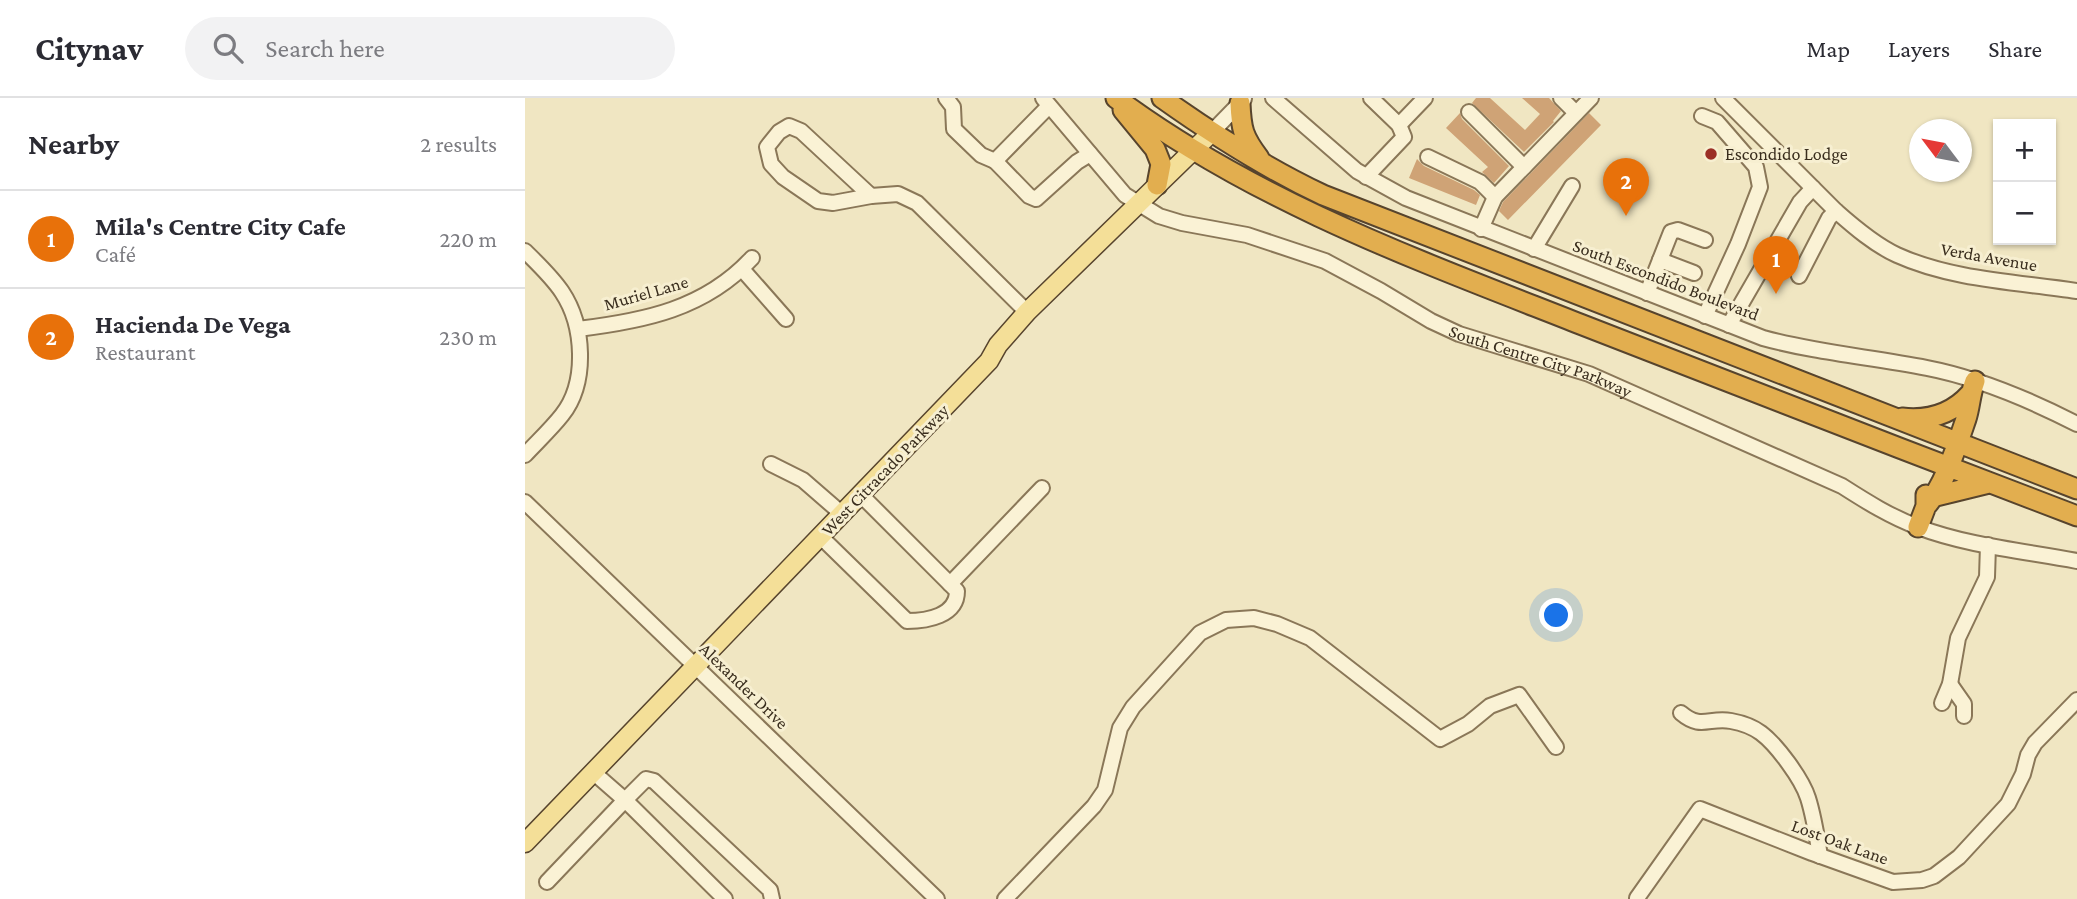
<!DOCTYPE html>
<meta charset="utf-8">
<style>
:root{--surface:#fff;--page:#f2f2f3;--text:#2b2b33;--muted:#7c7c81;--line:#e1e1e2;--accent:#9b2f26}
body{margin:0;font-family:"Crimson Pro",serif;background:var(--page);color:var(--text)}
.controls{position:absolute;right:21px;top:21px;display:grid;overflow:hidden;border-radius:0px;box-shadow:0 2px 5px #0004}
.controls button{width:63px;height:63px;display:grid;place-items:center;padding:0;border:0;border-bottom:2px solid var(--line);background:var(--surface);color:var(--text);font:35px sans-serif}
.compass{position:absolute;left:1384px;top:21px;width:63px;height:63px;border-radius:50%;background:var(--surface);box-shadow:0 2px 5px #0004;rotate:302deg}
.you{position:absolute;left:1032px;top:518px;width:24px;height:24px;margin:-18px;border:5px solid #fff;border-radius:50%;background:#1a73e8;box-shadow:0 0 0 10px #1a73e833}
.badge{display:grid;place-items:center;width:46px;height:46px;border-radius:50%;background:var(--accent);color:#fff;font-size:23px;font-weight:700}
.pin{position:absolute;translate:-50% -58px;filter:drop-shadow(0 2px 4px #0008)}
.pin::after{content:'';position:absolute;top:37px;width:24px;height:21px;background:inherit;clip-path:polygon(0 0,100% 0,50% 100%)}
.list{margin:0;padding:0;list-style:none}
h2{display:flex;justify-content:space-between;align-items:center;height:91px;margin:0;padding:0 28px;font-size:30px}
h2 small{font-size:23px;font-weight:400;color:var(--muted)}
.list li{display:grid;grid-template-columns:46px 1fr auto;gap:21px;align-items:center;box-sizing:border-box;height:98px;padding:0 28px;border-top:2px solid var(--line)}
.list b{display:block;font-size:26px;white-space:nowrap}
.list p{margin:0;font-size:23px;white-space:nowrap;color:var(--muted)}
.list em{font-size:23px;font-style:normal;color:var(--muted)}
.icon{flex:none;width:38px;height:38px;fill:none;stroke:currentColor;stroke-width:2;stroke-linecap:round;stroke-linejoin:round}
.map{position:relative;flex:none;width:1552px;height:801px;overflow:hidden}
header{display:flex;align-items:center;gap:42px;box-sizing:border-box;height:98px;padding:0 35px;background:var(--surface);border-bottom:2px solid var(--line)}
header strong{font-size:33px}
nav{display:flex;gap:38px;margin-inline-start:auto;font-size:24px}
.search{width:490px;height:63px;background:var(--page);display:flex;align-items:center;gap:18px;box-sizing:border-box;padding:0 24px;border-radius:38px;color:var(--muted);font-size:26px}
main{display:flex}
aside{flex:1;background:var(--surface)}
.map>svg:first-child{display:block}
.building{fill:#cfa376}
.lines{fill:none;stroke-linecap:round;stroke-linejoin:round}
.minor-casing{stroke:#8a7758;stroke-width:18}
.major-casing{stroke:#57442d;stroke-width:21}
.highway-casing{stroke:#57442d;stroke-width:23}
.minor{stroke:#faf2d5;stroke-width:14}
.major{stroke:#f4df98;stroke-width:18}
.highway{stroke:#e2ae4f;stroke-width:19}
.poi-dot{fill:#9b2f26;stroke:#f7efd1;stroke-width:2.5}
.labels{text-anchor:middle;stroke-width:6;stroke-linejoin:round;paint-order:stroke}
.poi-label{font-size:18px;fill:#392d1d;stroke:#f7efd1;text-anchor:start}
.street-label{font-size:18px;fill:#392d1d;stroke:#f7efd1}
</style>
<header>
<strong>Citynav</strong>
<div class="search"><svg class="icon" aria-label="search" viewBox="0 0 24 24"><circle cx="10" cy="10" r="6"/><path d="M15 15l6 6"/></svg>Search here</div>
<nav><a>Map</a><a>Layers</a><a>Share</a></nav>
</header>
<main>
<aside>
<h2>Nearby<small>2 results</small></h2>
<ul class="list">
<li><span class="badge" style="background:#e8710a">1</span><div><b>Mila's Centre City Cafe</b><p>Café</p></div><em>220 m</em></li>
<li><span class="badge" style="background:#e8710a">2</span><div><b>Hacienda De Vega</b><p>Restaurant</p></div><em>230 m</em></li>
</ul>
</aside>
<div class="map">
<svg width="1552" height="801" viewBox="0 0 1552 801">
<rect width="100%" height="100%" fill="#f0e6c2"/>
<path class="building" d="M951,0H965L1000,32L1015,16L997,0H1024L1036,13L1028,23L1029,24L999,54L947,5Z
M935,15L937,21L984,68L969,85L957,74L963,69L921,30Z
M1064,15L1076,27L983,122L974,113L978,104Z
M892,61L899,68L949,92L955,97L951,107L884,80Z"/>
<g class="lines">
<g class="minor-casing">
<g id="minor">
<path d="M421,0L428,9L429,31L456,57L470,63L524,8"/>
<path id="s1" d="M518,0L600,97L634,118L657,125L722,137L800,163L856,193L906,223L934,236L1064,276L1317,388C1342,404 1366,419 1393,429C1443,448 1499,453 1552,463"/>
<path d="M748,0L832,73L881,100L1238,240C1292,255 1347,259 1402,270C1454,280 1505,302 1552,326"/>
<path d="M1036,0L1051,15"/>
<path d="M1198,0L1311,113C1329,129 1350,147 1372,157C1427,182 1493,184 1552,193"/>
<path d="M944,14L999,69"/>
<path d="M1177,18L1192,24L1231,69L1235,89L1213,146L1180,218"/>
<path d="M874,27L900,0"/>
<path d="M264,28L276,33L346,98L308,105L293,103L258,79L246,66L242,49L254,34Z"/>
<path d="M686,35L719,1"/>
<path d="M903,59L955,84L970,99"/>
<path d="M470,63L504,98L511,101L552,64L565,56"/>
<path d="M841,79L879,39L874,27L846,0"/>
<path d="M346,98L373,96L392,105L502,214"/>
<path d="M956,131L970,99L1066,0"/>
<path d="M1009,151L1047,88"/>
<path d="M0,153C13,166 27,179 37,194C59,227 63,284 37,317C26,331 12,344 0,357"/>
<path d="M1135,162L1169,175"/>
<path d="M217,171L261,221"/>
<path d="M1274,178L1304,120L1311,113"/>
<path d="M1122,195L1146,134L1153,132L1180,142"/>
<path d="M1204,227L1275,104L1288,90"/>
<path d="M53,231C119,223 180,211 227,160"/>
<path d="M246,366L278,382L316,415"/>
<path d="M0,404L412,801"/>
<path d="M296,439L382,523C402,523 432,518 432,493L336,397"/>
<path d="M425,486L517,390"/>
<path d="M1425,586L1439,606V618"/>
<path d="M1417,605L1425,586L1433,540L1462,479L1463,447"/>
<path d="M1156,615C1176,632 1184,619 1206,623C1217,625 1228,629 1236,635C1252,647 1277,681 1283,700C1289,719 1292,739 1295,758"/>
<path d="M22,784L100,702L68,674"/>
<path d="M1112,800L1175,711L1287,755L1368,784L1397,782L1409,778L1434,759L1483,706L1498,676L1503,657L1510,645L1552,602"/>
<path d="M200,801L100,702L121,681L129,683L245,792L247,801"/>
<path d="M480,801L569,708L580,692L595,630L608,609L675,535L701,522L729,520L752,526L785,540L915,641L943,626L965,608L994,597L1031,649"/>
</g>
</g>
<g class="major-casing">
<path id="major" d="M0,745L464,263L473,247L502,214L686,35"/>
</g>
<g class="highway-casing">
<path id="highway" d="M591,0C731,104 895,163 1055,226C1220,290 1386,355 1552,418
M637,0C689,37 741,70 798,97L1552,391
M715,5C716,31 718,39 734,60
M598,12L630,51L636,66L632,87
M1377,320C1404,323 1427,316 1445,296
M1411,398L1464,385
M1401,408C1419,389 1432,347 1441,321C1445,309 1445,296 1450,283
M1393,429L1401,408V397"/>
</g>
<use href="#minor" class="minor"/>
<use href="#major" class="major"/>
<use href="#highway" class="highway"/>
</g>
<circle class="poi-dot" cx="1186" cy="56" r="7"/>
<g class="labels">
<g class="poi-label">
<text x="1200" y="62">Escondido Lodge</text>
</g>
<g class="street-label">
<text transform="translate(1464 159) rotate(10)" y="6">Verda Avenue</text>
<text transform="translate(1141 182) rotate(21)" y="6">South Escondido Boulevard</text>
<text transform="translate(121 195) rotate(-16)" y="6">Muriel Lane</text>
<text dy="6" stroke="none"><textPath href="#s1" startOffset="578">South Centre City Parkway</textPath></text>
<text transform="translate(360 372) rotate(-46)" y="6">West Citracado Parkway</text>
<text transform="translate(219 588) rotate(44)" y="6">Alexander Drive</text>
<text transform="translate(1315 744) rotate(20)" y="6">Lost Oak Lane</text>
</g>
</g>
</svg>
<div class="controls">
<button>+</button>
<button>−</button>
</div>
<svg class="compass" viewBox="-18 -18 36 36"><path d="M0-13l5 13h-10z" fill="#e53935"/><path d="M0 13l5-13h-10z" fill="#7c7c81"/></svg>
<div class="you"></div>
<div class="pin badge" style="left:1251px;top:196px;background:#e8710a">1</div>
<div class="pin badge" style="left:1101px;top:118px;background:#e8710a">2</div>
</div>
</main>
